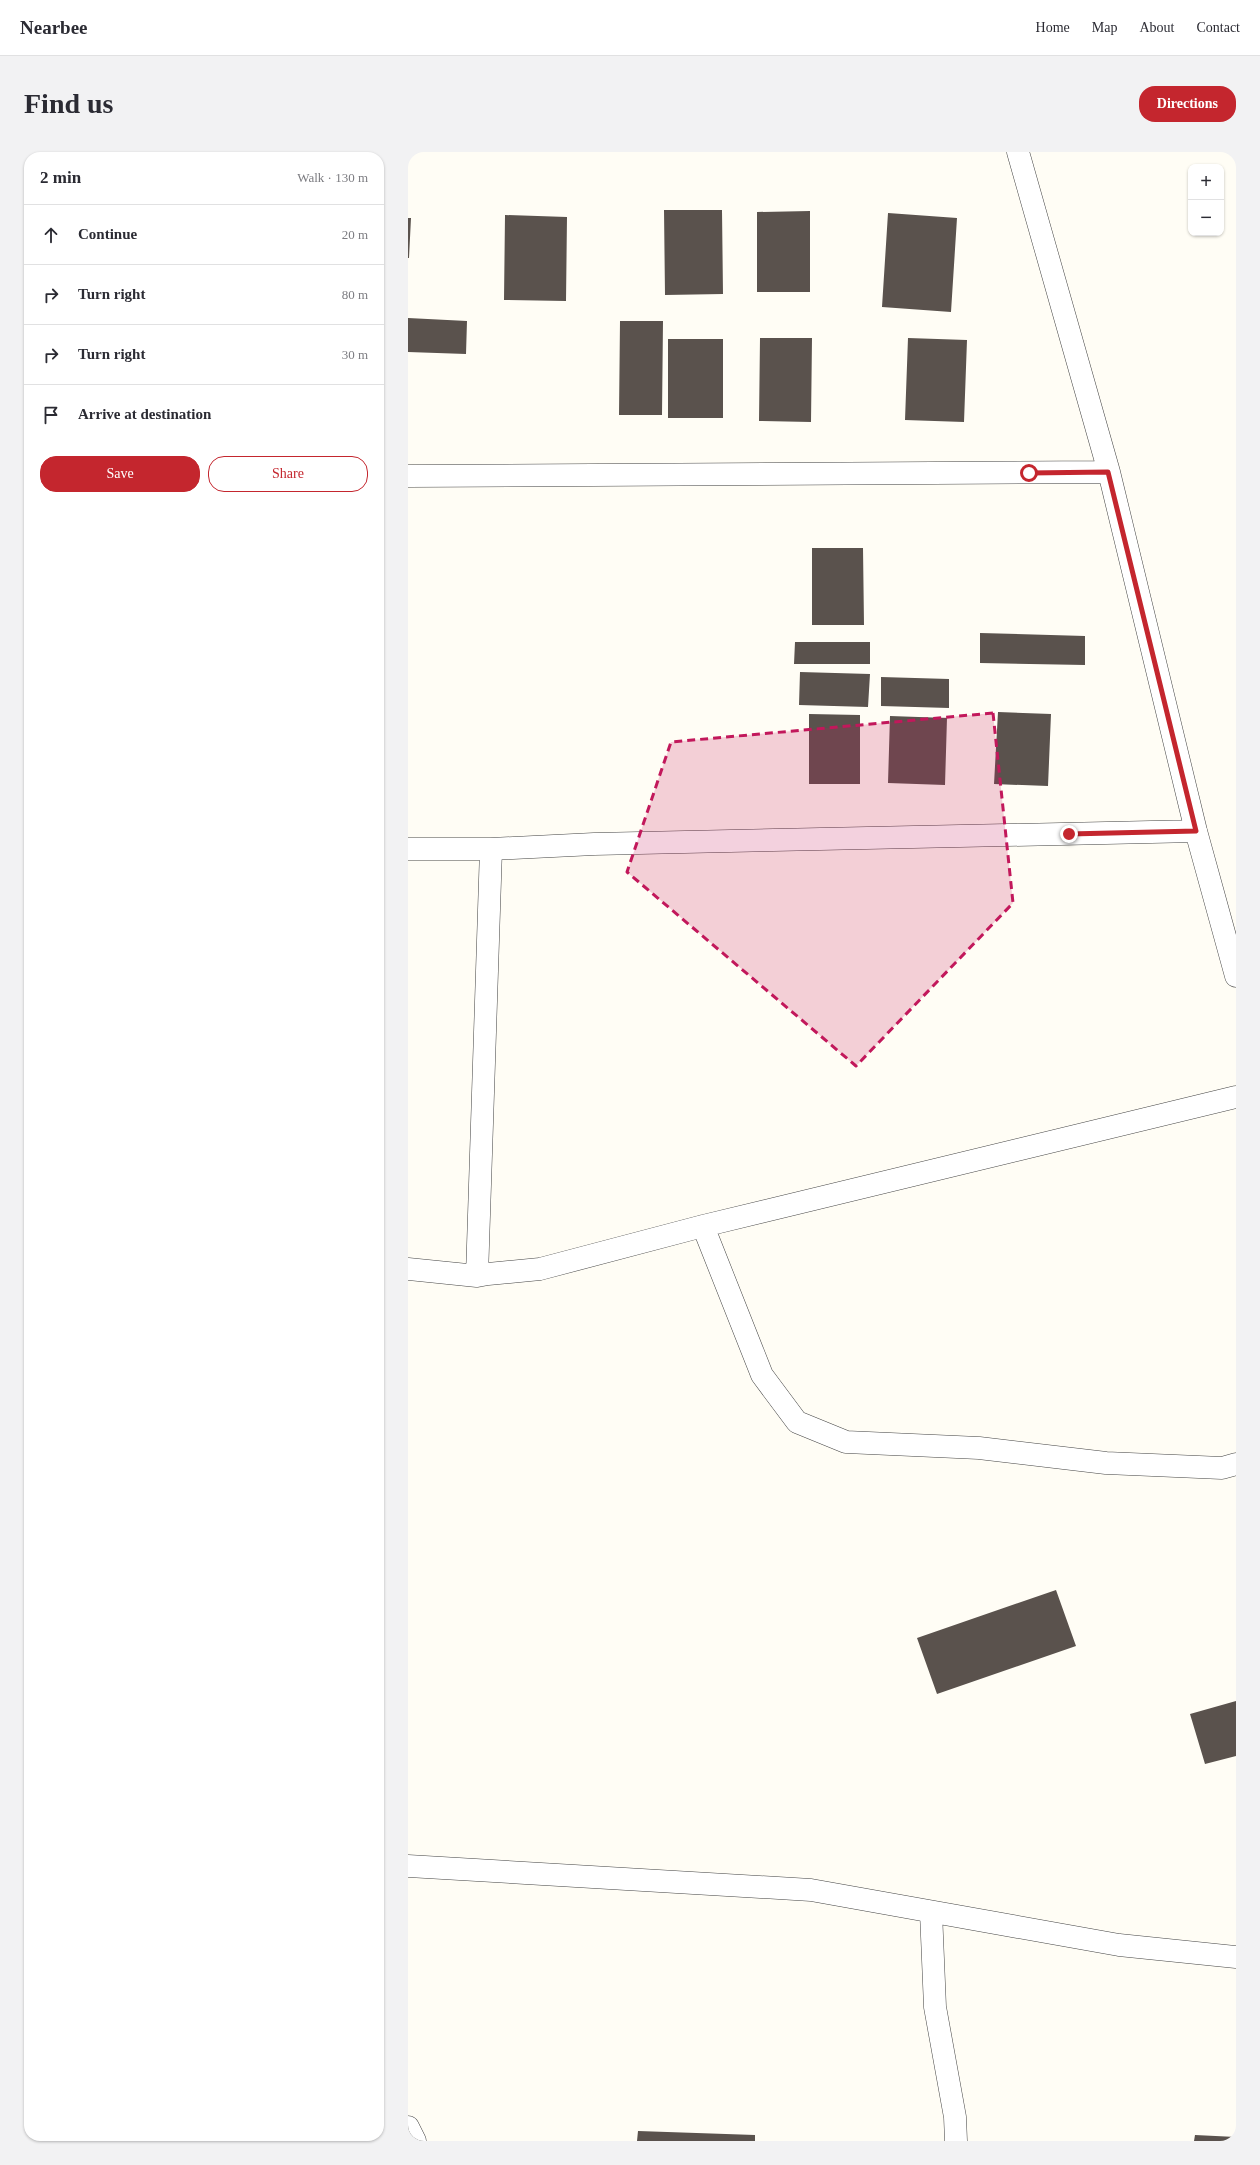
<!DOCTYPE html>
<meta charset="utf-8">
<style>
:root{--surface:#fff;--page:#f2f2f3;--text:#2b2b33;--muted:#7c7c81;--line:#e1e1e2;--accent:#c4262e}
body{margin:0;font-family:Georgia,serif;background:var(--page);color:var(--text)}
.controls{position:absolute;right:12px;top:12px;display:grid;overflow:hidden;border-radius:8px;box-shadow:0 1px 3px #0004}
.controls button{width:36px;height:36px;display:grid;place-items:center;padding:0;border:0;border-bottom:1px solid var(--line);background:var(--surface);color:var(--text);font:20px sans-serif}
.stop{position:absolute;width:12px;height:12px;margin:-9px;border:3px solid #c4262e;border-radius:50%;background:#fff}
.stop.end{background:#c4262e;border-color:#fff;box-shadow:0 1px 4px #0008}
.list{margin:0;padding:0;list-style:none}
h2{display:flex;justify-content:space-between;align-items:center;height:52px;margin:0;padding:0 16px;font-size:17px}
h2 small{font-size:13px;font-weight:400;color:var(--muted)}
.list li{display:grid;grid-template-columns:26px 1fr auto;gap:12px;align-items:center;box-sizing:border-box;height:60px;padding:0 16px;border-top:1px solid var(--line)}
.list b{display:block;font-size:15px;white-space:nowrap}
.list em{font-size:13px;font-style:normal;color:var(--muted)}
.actions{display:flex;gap:8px;padding:12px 16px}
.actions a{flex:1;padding:9px 0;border:1px solid var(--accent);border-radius:16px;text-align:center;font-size:14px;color:var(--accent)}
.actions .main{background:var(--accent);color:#fff}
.icon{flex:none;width:22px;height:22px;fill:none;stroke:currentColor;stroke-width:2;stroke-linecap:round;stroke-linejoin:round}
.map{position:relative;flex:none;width:828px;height:1989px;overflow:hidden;border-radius:16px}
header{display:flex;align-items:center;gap:24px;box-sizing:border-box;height:56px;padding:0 20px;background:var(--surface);border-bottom:1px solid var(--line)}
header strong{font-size:19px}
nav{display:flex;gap:22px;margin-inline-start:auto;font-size:14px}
.intro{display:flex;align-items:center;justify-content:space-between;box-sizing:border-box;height:96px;padding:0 24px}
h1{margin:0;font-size:28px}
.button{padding:10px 18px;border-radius:16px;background:var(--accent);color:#fff;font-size:14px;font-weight:700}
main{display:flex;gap:24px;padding:0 24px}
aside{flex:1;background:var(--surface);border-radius:16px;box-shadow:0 1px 3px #0004}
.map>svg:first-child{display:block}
.building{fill:#5a524d}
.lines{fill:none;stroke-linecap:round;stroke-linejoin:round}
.minor-casing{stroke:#444;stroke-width:23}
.minor{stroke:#fff;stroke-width:22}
.route{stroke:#c4262e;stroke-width:5}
.marked{fill:#c2185b;fill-opacity:0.2;stroke:#c2185b;stroke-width:3;stroke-dasharray:8 5;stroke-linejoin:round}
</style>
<header>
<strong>Nearbee</strong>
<nav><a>Home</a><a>Map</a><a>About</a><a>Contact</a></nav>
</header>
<div class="intro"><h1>Find us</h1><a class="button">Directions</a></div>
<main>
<aside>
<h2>2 min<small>Walk · 130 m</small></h2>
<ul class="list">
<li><svg class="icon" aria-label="ahead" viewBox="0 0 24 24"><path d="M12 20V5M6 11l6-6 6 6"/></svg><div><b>Continue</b></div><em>20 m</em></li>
<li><svg class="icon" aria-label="right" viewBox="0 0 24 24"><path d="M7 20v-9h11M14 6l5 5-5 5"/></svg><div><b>Turn right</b></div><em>80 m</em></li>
<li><svg class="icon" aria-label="right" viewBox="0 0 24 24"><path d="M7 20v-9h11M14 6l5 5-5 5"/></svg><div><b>Turn right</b></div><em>30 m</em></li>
<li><svg class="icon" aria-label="arrive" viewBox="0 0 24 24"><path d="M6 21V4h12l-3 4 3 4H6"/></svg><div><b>Arrive at destination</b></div></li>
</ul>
<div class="actions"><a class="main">Save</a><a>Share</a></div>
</aside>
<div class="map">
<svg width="828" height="1989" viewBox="0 0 828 1989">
<rect width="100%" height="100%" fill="#fffdf5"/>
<path class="building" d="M256,58H314L315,142L257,143Z
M402,59V140H349V60Z
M480,61L549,66L543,160L474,155Z
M97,63L159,65L158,149L96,148Z
M0,66H3L1,106H0Z
M0,166L59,169L58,202L0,200Z
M212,169H255L254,263H211Z
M352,186H404L403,270L351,269Z
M500,186L559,188L556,270L497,268Z
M260,187H315V266H260Z
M404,396H455L456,473H404Z
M572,481L677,484V513L572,511Z
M387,490H462V512H386Z
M392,520L462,522L460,555L391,553Z
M473,525L541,527V556L473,554Z
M590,560L643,562L640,634L586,632Z
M401,562L452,563V632H401Z
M482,564L539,566L537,633L480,631Z
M648,1438L668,1494L529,1542L509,1486Z
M828,1549V1604L797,1612L782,1562Z
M230,1979L347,1983V1989H229Z
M787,1983L828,1985V1989H786Z"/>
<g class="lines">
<g class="minor-casing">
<path id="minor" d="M610,0L701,320L788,679L828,824
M0,324L701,320
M0,697H83L186,692L788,679
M295,1074L354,1223L389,1270L438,1290L571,1296L698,1311L814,1316L828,1312
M0,1117L69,1124L80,1122L132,1117L295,1074L828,945
M69,1124L83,697
M0,1714L403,1738L711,1793L828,1805
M523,1760L527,1855L547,1965L548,1989
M0,1975L7,1989"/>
</g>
<use href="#minor" class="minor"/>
</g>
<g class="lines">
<path class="route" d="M621,321L700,320L788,679L661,682"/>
</g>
<path class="marked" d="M585,561L605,751L448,914L219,720L263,590Z"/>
</svg>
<div class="controls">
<button>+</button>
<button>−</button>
</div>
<div class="stop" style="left:621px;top:321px"></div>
<div class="stop end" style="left:661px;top:682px"></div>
</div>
</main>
